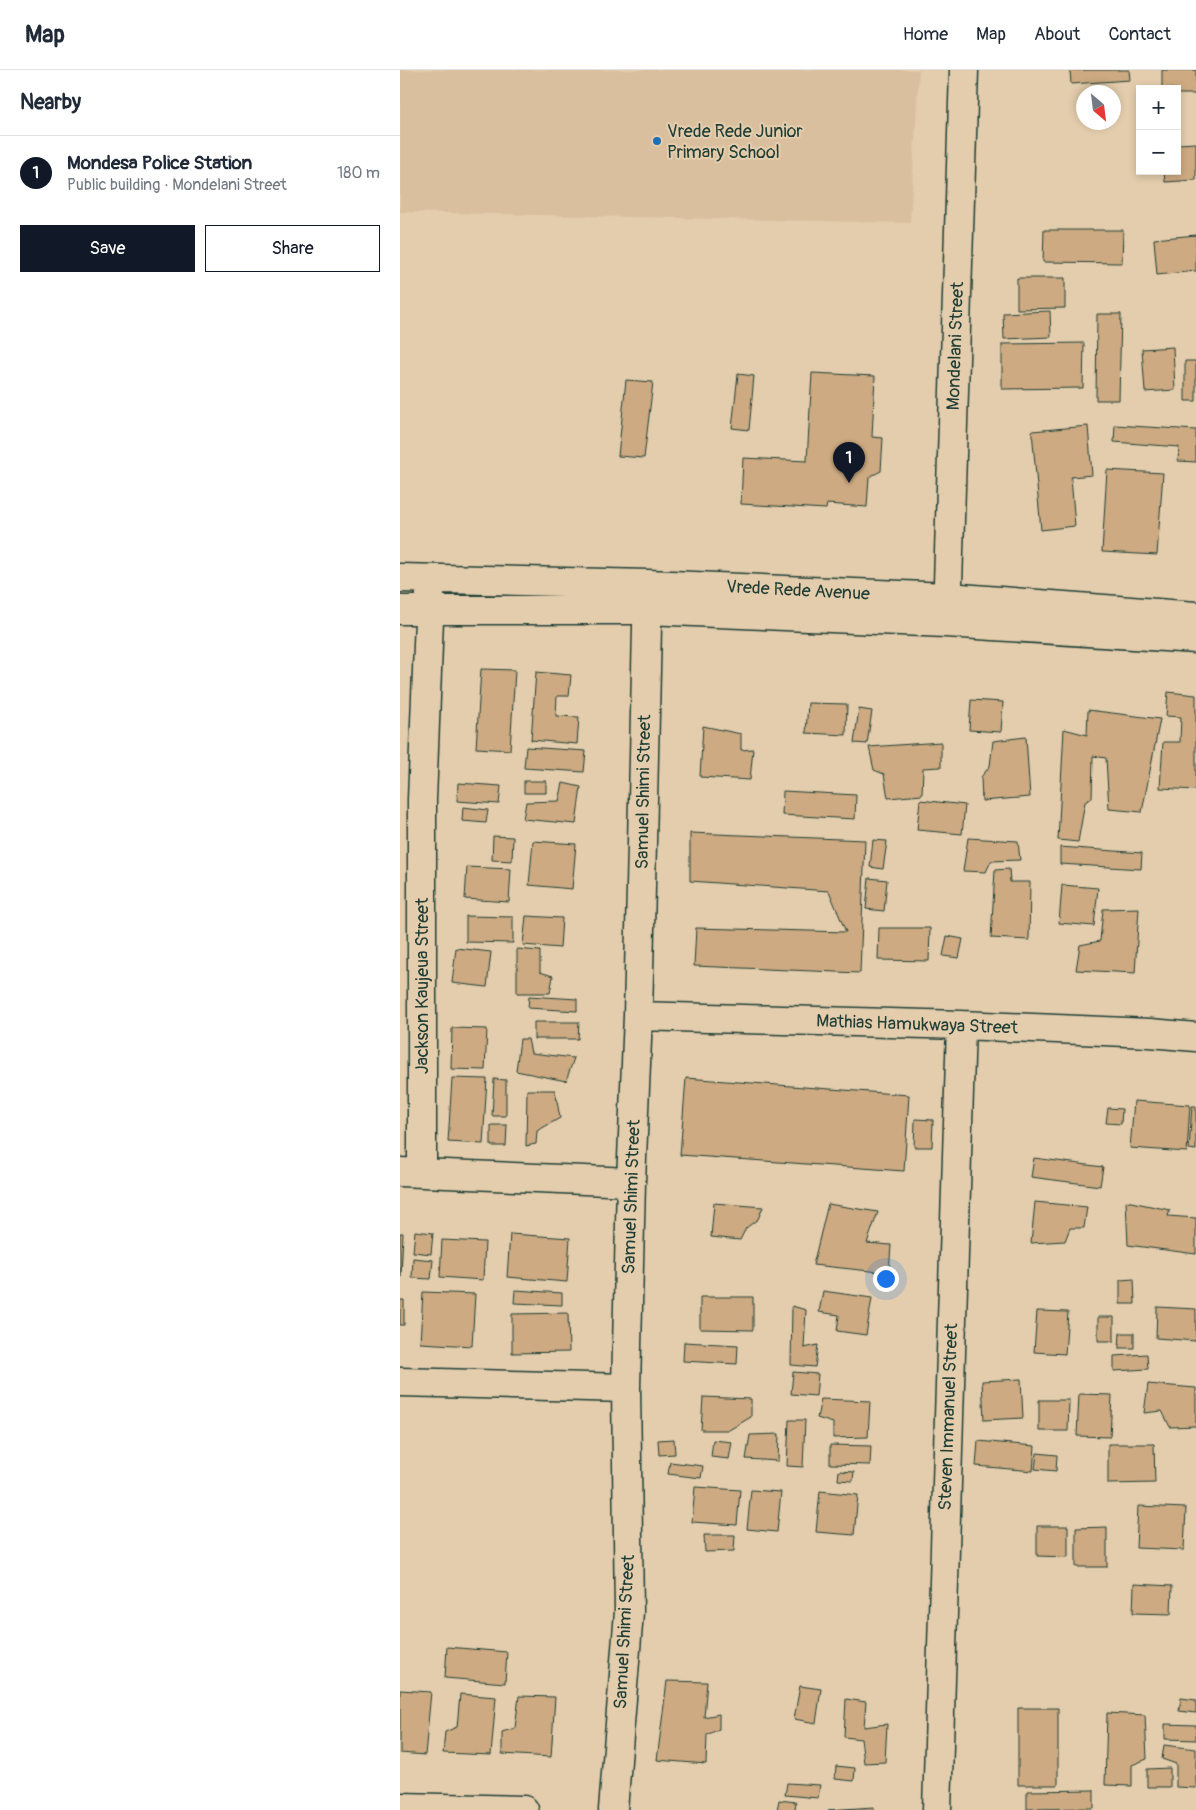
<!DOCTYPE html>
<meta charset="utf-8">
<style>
:root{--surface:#fff;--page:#f2f2f3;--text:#1f2937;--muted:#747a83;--line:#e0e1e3;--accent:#111827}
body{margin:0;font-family:Pangolin,sans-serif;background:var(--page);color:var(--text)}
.controls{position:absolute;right:15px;top:15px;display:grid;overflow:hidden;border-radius:0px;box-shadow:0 2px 8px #0003}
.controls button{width:45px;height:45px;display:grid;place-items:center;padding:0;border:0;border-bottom:1px solid var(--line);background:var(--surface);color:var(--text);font:25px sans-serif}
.compass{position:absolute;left:676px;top:15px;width:45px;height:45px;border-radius:50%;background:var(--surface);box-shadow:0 2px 8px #0003;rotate:152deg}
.you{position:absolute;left:485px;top:1208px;width:18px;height:18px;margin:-12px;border:4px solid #fff;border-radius:50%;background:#1a73e8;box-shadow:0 0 0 8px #1a73e833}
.badge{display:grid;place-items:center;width:32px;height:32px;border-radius:50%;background:var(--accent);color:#fff;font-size:16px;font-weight:700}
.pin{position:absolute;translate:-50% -41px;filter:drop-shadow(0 1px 2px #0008)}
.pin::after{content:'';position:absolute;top:26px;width:18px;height:15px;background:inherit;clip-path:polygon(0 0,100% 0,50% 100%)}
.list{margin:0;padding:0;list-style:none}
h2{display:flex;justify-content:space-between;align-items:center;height:65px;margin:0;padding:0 20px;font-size:21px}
h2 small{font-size:16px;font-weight:400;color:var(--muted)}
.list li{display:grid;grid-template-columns:32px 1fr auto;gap:15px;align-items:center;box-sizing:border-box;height:75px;padding:0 20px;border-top:1px solid var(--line)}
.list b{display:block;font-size:19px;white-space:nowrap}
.list p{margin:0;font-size:16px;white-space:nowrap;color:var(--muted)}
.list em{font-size:16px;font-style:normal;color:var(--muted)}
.actions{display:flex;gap:10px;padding:15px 20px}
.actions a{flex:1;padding:11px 0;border:1px solid var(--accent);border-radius:0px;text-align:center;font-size:18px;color:var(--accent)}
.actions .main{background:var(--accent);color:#fff}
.map{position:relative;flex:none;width:796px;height:1740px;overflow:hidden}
header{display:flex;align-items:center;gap:30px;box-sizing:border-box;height:70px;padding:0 25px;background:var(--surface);border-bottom:1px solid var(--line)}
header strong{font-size:24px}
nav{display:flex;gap:28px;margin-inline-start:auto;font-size:18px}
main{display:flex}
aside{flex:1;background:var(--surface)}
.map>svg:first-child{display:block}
.built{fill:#d9bf9e}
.building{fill:#cdaa81;stroke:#1f3d34}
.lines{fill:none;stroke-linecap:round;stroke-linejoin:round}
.minor-casing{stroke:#1f3d34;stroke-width:31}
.minor{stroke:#e4cdad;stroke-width:28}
.poi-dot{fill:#1f6fb2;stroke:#e4cdad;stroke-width:2}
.labels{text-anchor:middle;stroke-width:4;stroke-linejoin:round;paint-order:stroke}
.poi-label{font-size:18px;fill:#1f3d34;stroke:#e4cdad;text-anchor:start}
.street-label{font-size:18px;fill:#1f3d34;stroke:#e4cdad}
</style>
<header>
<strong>Map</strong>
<nav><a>Home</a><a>Map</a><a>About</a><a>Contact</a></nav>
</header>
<main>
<aside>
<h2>Nearby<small></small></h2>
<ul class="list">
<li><span class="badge">1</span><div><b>Mondesa Police Station</b><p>Public building · Mondelani Street</p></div><em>180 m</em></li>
</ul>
<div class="actions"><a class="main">Save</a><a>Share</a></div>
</aside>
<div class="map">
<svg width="796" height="1740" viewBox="0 0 796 1740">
<rect width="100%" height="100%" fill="#e4cdad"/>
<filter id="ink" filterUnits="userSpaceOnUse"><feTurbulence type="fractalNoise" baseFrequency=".02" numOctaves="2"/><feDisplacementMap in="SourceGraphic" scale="10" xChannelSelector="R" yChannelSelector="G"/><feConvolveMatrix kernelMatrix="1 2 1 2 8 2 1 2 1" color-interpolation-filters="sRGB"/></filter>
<g filter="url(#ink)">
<path class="built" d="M0,0H519L510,153L0,142Z"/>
<path class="building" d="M670,0H729L730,10L671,14Z
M762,0H796V24H777V19H762Z
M796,73V110L765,112L764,101H777V74Z
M644,160H723L722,193L643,192Z
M796,165V201L757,205L754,169Z
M617,208H665V238L617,239Z
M650,241L651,267L604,269L603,243Z
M697,244H721L719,330H696Z
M684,273L683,318L602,319V274Z
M773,277L775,320L745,322L742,279Z
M785,291H796V331H785Z
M412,303L475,306L472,367L483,368L481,401L469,407L467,437L427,434L426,439L341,434L343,388L407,391Z
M338,304L354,306L349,360L332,358Z
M226,310L253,312L244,388L218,386Z
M715,355L796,360V392L778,391L779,377L714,372Z
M688,356L692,405L671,407L675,456L641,460L632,361Z
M707,400L763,403L757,485L702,482Z
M81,599L115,600L110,680L76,678Z
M136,602L171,605L169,626H157L156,646L179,647L177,674L131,670Z
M768,622L796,625V720L760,718L763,672H780L781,647L766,646Z
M571,630L603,632L601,662L569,660Z
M408,633L447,634L446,665L406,663Z
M459,639L472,641L467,674L454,673Z
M688,640L760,649L742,742L709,739L706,688L693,686L692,728L685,732L678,772L658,770L664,659L687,665Z
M303,656L341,664V680L353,679L350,710L300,707Z
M626,667L630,727L582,731L581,707L590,696L593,671Z
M541,672V697L523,698L522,725L488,728L484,704L474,700L469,677Z
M126,677L186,681L184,702L124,698Z
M124,711H146V723H124Z
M58,713L101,716L99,734L57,731Z
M163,713L181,717L176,754L123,749L126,732L159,731Z
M383,721L456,725L455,749L382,745Z
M520,730L565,735L562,764L517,760Z
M63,737L88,740L86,753L62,751Z
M290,763L465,770L460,903L294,896L296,858L446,862L429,821L290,811Z
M93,766L113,767L112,791L92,790Z
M568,768L618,771L620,790L591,791L586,802L563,801Z
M473,770L487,771L483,799L470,797Z
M133,771L176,774L172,819L129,815Z
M660,777L742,783L741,799L660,794Z
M67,797L111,799L109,832L65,829Z
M609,799L610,812H630L629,870L591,868L595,800Z
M469,808L487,810L484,841L466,839Z
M662,815L698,818L694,856L659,853Z
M739,838L735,903L676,900L680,875L700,871L703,839Z
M66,846L113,847V873L66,872Z
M126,846L162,848L160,878L123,875Z
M479,858H530L529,891L478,890Z
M547,866L563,869L559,888L543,886Z
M56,878L91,882L87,917L52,913Z
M117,879L140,881V902L153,906L150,923H117Z
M129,926L177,929V941L128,938Z
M134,952H179L178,969H134Z
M52,958L87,959L85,1000L51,999Z
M120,969H128L131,983L174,988L166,1011L116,1001Z
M52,1008L87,1009L83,1074L48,1072Z
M286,1008L509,1025L504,1101L280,1085Z
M94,1009L106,1010V1046H92Z
M127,1020H155L160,1048L137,1061L136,1074L126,1076Z
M734,1031L790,1035L787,1082L730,1078Z
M792,1036H796V1080L789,1079Z
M708,1038L722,1039L721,1054L706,1053Z
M515,1049L533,1050L532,1077H514Z
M91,1055H107L106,1076H91Z
M634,1088L703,1097L700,1116L631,1107Z
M726,1131L770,1140L768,1146L796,1148V1184L728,1175Z
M635,1132L687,1137L684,1158H670L665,1171L631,1173Z
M314,1133L363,1137L358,1149L346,1158L340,1170L311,1167Z
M428,1134L478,1142L467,1173L491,1175L489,1203L413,1195Z
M15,1161L33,1163L31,1184L13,1182Z
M0,1163H3L1,1207H0Z
M110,1164L170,1168L167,1212L107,1207Z
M42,1170L85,1172L83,1210L40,1207Z
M13,1188L33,1190L31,1209L12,1208Z
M734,1209L735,1234H720V1210Z
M115,1220L162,1223V1235L114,1233Z
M423,1221L472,1228L466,1265L437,1261L439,1245L419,1242Z
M23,1222L75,1224L72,1276L20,1273Z
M300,1227H353V1260L300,1259Z
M0,1230H4V1255H0Z
M392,1236L406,1240L404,1278L418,1275L415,1297L391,1295Z
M757,1237L796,1239V1271L756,1268Z
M637,1241L668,1242L665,1284L634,1282Z
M168,1243L169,1282L112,1283V1244Z
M698,1247H714V1271H698Z
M720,1263H734V1278H719Z
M284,1272L338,1275L337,1294L283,1291Z
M747,1284L748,1299L714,1301V1286Z
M393,1302L418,1304L416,1326L391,1324Z
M621,1309L623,1348L584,1350L582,1311Z
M748,1314L796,1318V1356L770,1357L762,1341L744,1343Z
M679,1324L712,1325L710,1367L677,1366Z
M303,1327L351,1329V1347L329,1360H301Z
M421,1329L470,1331L468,1367L433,1368V1353L417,1348Z
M639,1330H669L668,1361H639Z
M389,1350H405L403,1397L387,1396Z
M379,1364L378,1391L346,1389L350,1365Z
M274,1369L275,1384L259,1385L258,1370Z
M313,1370L332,1372L329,1389L311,1387Z
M578,1371L635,1376L633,1401L576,1396Z
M708,1374H754L755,1413L708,1414Z
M430,1375L471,1376L470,1395L430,1394Z
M637,1383L657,1385L656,1401L635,1399Z
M270,1392L303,1396L301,1408L268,1404Z
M439,1401L454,1402L453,1411L438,1410Z
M295,1417L340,1420L337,1455L292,1452Z
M351,1420L381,1422L377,1462L347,1459Z
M420,1421L458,1425L454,1465L416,1462Z
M738,1436L786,1438L784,1480L736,1478Z
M637,1456H668V1487L637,1486Z
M707,1457V1497H676V1458Z
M304,1465H335L334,1481L305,1482Z
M734,1514L772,1516L771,1544L733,1543Z
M47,1577L107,1582L105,1613L45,1608Z
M267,1611L307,1612L304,1647L319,1644V1659L307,1665L306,1694L257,1690Z
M400,1616L421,1619L416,1653L394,1649Z
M0,1620L31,1622L25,1685L0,1683Z
M60,1624L96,1627L91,1685L43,1683L45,1662L57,1657Z
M119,1626L155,1627L151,1687L102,1684V1662L115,1658Z
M781,1628L796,1630V1643L779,1641Z
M446,1629L466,1632L464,1657L487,1654L485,1692L464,1693L461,1669L444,1667Z
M618,1638H658V1715H618Z
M707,1643L745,1645L747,1689L732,1695V1716L705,1715Z
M765,1654L796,1655V1670L765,1669Z
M764,1675L796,1679V1718L776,1717V1694L762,1689Z
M436,1696L455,1698L454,1711L435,1709Z
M770,1698V1717H747V1699Z
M387,1713L420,1715L418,1728L385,1725Z
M694,1720V1738L627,1739V1721Z
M379,1730L396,1732L395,1740H377Z
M474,1737V1740H428Z"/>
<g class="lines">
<g class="minor-casing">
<path id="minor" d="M0,508L248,514L548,527L796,546
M0,540H247L546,553L796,569
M547,546L564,0
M238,946L561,955L750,963L796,967
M0,1102L231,1112
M22,1102V730L30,523
M0,1312L226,1318
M0,1737L124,1740
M213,1740L229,1542L226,1318L231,1112L238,946L248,514
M537,1740L561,955"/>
</g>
<use href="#minor" class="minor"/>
</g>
</g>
<circle class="poi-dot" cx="257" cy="71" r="5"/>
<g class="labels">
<g class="poi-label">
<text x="267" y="67">Vrede Rede Junior<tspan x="267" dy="21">Primary School</tspan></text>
</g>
<g class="street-label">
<text transform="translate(555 276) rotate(-88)" y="6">Mondelani Street</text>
<text transform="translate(398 520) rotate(3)" y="6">Vrede Rede Avenue</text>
<text transform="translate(243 722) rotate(-89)" y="6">Samuel Shimi Street</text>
<text transform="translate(22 916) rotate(-90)" y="6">Jackson Kaujeua Street</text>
<text transform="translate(517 954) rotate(2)" y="6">Mathias Hamukwaya Street</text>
<text transform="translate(231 1127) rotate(-88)" y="6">Samuel Shimi Street</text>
<text transform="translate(548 1347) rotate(-88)" y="6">Steven Immanuel Street</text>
<text transform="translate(224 1562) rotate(-87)" y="6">Samuel Shimi Street</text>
</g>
</g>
</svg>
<div class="controls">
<button>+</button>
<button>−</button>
</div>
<svg class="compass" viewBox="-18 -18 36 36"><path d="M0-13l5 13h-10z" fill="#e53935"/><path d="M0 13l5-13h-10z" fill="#747a83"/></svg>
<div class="you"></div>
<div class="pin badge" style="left:449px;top:413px">1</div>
</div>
</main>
